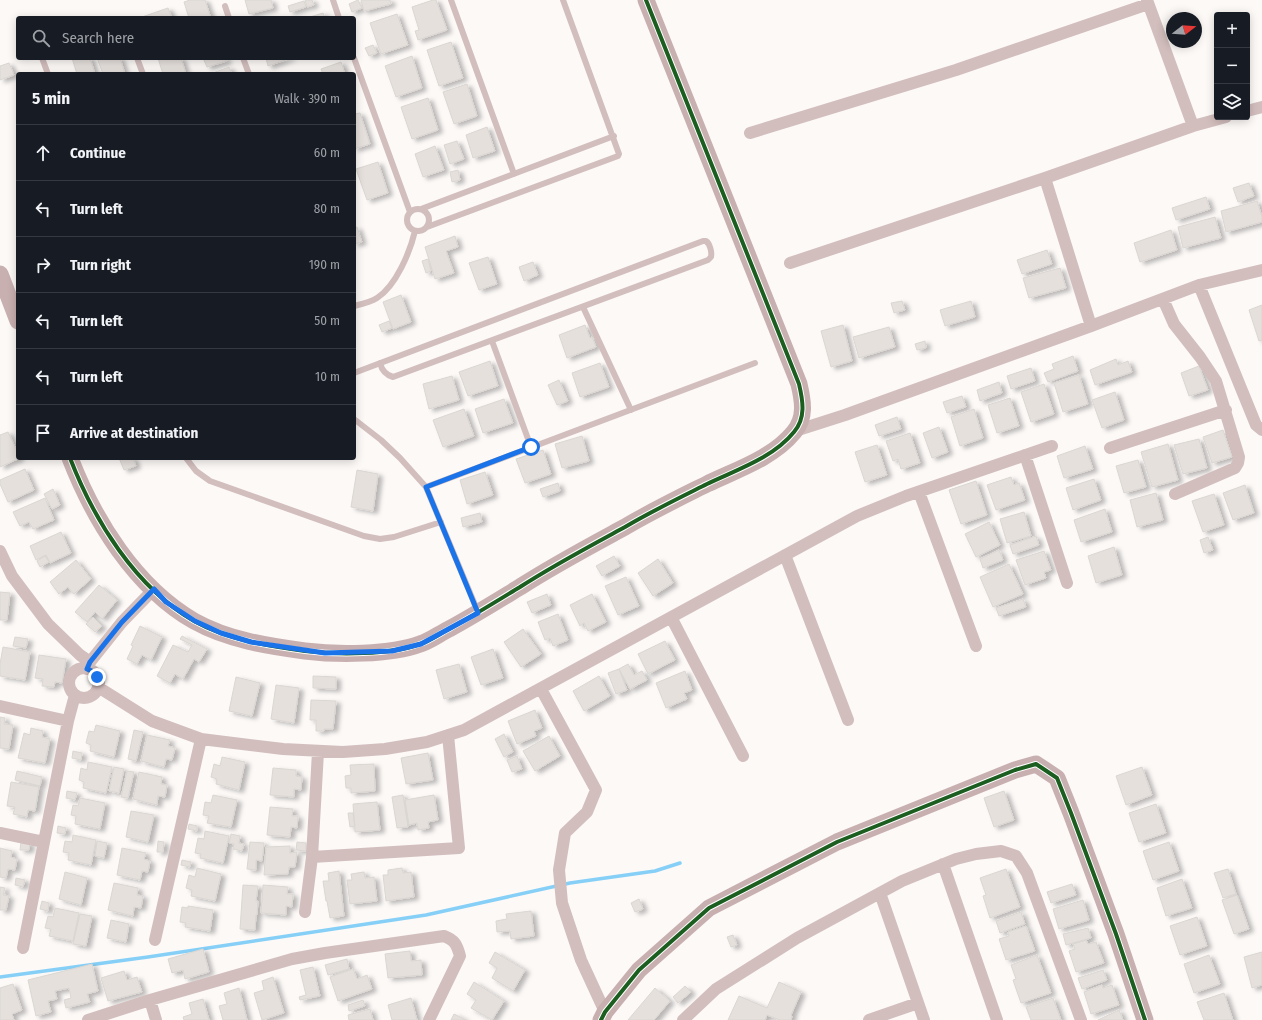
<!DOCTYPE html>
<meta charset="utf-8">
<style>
:root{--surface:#171b24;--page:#242831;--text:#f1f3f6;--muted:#9ea1a6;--line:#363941}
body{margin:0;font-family:"Fira Sans Condensed",sans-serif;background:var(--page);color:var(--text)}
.controls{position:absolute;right:12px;top:12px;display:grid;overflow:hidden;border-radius:4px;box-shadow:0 2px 10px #0003}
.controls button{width:36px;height:36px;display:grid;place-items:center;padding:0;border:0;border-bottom:1px solid var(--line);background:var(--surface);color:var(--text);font:20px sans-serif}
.compass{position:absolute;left:1166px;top:12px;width:36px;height:36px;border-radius:50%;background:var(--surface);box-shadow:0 2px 10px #0003;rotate:73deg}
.stop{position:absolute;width:12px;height:12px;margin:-9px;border:3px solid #1a73e8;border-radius:50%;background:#fff}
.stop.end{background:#1a73e8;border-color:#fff;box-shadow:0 1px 4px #0008}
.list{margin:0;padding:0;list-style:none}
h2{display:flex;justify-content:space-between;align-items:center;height:52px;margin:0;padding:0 16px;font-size:17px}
h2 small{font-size:13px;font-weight:400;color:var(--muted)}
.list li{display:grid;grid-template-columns:26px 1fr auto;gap:12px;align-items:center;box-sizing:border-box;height:56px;padding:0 16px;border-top:1px solid var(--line)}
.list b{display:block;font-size:15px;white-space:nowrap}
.list em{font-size:13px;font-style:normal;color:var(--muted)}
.icon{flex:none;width:22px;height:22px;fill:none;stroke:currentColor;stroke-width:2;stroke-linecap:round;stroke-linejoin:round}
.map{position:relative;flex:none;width:1262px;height:1020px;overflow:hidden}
.search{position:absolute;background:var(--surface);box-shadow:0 2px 10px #0003;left:16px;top:16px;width:340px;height:44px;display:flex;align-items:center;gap:10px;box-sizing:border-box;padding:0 14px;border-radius:4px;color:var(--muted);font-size:15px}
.panel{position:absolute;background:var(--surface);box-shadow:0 2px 10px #0003;left:16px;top:72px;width:340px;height:388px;border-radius:4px}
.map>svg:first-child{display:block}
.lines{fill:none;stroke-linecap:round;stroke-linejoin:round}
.stream{stroke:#86cff7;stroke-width:3.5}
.building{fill:#e5e0dc;stroke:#dad6d2;filter:url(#shadow)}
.lane{stroke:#d2bebd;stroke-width:6}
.street{stroke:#d2bebd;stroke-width:12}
.secondary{stroke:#c9b0b0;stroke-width:17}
.cycleway-casing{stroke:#fff;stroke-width:6}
.cycleway{stroke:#1b5e20;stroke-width:4}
.route{stroke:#1a73e8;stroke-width:5}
</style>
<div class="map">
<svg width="1262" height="1020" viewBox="0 0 1262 1020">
<defs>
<filter id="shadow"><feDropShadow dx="4.5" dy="2.5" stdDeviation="2" flood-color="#0004"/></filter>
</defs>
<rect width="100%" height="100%" fill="#fcf9f7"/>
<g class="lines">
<path class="stream" d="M0,977L148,957L426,915L570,883L655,871L680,863"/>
</g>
<path class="building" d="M190,0H205L211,18H189L184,2Z
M245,0H271L273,8L249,14Z
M305,0H312L314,5L307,7Z
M358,0L362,8L352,12L349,4Z
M361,0H390L391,4L364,11Z
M433,0H436L447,30L418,40L415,31L419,30L412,7Z
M304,1L306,7L290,12L288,6Z
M168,8L172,18H143L142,17Z
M323,13L325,18H307Z
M397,14L408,45L381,54L370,23Z
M451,42L463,78L439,86L427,50Z
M373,45L377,53L369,56L365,48Z
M412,56L422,88L396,97L385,66Z
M72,58H90L95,74H77Z
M97,58H120L125,74H103Z
M158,58H181L186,74H163Z
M203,58H226L227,61L207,67Z
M266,58H291L268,66Z
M341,62L345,74H323L321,69Z
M9,63L14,75L0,80V66Z
M229,67L232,74H210Z
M467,84L477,116L454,124L443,92Z
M428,98L438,130L412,139L401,107Z
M360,113L370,144L354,149V114Z
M487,127L495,151L473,158L466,135Z
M457,141L464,159L450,164L444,145Z
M435,146L444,170L423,177L415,154Z
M378,162L388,193L367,200L356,169Z
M458,170L460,180L452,182L450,172Z
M1249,183L1254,196L1238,202L1233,188Z
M1206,197L1210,209L1176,220L1172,208Z
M1257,201L1262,217V222L1226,232L1221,211Z
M1215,217L1221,238L1183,248L1178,227Z
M357,227L362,242L354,244V228Z
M1171,230L1177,250L1140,262L1134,243Z
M455,236L458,247L446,251L454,273L435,279L425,247Z
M1047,250L1052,264L1022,274L1017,260Z
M488,257L497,284L479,290L469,263Z
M428,259L431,271L426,273L422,261Z
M533,262L538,275L524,281L519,267Z
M1060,268L1066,288L1029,298L1023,278Z
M401,295L411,322L393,329L383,302Z
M902,301L905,310L894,313L891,303Z
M971,301L975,317L945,326L940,310Z
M1262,305V340L1259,341L1249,310Z
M389,321L392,328L382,332L379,325Z
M585,325L590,338L592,337L596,347L567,358L559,335Z
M843,325L852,361L831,367L821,331Z
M889,327L895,347L859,358L853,337Z
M925,341L926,348L917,350L915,344Z
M1073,356L1078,371L1048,382L1044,373L1054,369L1052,364Z
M1116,359L1118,365L1128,361L1132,372L1095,385L1090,370Z
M490,361L498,386L468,396L459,372Z
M600,363L609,387L580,397L572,373Z
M1199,366L1208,390L1189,396L1181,373Z
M1031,368L1035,381L1011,389L1007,376Z
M1079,375L1088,404L1063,412L1054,383Z
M452,376L459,400L429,409L423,384Z
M559,380L568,401L557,405L548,385Z
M999,382L1002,393L980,401L977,390Z
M1044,384L1054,414L1031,422L1021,392Z
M1115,392L1124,420L1102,428L1092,400Z
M962,396L966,407L947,413L943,402Z
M1010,398L1019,426L997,433L988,405Z
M504,399L513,423L483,433L475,409Z
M464,409L474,436L443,447L433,420Z
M974,409L983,438L960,446L951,417Z
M897,417L901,429L879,436L875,425Z
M939,427L948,452L932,458L923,433Z
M1223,430L1232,457L1212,463L1203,437Z
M8,432L18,453V458H20L0,467V435Z
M910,433L920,463L901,469L898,459L893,461L886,441Z
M582,436L589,461L562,468L555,444Z
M1199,439L1207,468L1183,474L1174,445Z
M1168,444L1178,480L1152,487L1141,452Z
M877,445L887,475L865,482L855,452Z
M1085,446L1093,469L1064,478L1057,456Z
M543,450L551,474L525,483L516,459Z
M119,458H133L136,466L124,470Z
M1138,460L1146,487L1124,493L1116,466Z
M25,469L34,490L8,502L0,484V480Z
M357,470L378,474L373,511L351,507Z
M485,472L493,495L467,504L460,480Z
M1011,477L1014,485L1019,483L1025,500L996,510L987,485Z
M1094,479L1101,500L1073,510L1066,488Z
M976,481L987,515L961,524L949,490Z
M558,483L560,491L543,497L540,489Z
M1245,485L1254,513L1233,520L1223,493Z
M53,489L60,505L52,509L44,494Z
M1156,493L1163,520L1137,527L1130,500Z
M1214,494L1224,525L1203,532L1192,501Z
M45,498L54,520L33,529L29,522L20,526L13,512Z
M1105,509L1112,532L1081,542L1074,520Z
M1024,512L1031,536L1007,543L1000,519Z
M480,513L482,522L463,527L461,518Z
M989,522L1000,545L976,557L965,534Z
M61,532L71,553L50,563L46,555L36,560L30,546Z
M1036,536L1039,545L1013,554L1010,545Z
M1208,537L1213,550L1204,553L1200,540Z
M1114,547L1122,575L1096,583L1088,556Z
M999,550L1003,560L983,568L980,559Z
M1044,551L1051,570L1044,572L1046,578L1025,585L1016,560Z
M45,556L49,562L40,567L37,561Z
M614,556L620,566L602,576L596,566Z
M658,559L673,583L653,596L638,573Z
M76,560L91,579L74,594L68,587L59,594L50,582Z
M1009,564L1023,594L993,607L980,577Z
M626,577L639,606L618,615L605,586Z
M99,585L117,600L102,619L95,612L87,622L75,612Z
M0,592L10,593L7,620H0Z
M547,594L551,605L532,613L527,602Z
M592,594L606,622L588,631L584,623L580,626L570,605Z
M1023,599L1026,607L999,616L996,608Z
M558,614L568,640L553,646L550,638L545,640L538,622Z
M93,617L102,626L95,632L86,624Z
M140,626L162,637L151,660L142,655L137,664L127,659L133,646L131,645Z
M523,629L541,654L521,667L504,642Z
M182,636L207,649L199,662L194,659L183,679L175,674L170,683L157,676L173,645L188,652L192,645L180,639Z
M15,637L28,639L26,648L13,646Z
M665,641L675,660L648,674L638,654Z
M3,647L30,652L25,680L0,676V664Z
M493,649L503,678L481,685L471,657Z
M39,655L66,659L62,683L55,682L54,687L42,686L43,679L35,678Z
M459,664L467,692L444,699L436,670Z
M628,664L634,675L642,671L647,680L630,689L619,669Z
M619,669L627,690L616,694L608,673Z
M685,671L692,690L684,693L687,699L666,708L656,683Z
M313,676L336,677V689L313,688Z
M599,676L610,696L584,711L573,691Z
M236,677L260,683L252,716L229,711Z
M276,685L299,688L294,723L271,719Z
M311,700L336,701L333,729H324V731H316V720H310Z
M535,710L542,728L534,731L536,736L517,744L508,721Z
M0,717L5,718L4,724L13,725L9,749L0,748Z
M96,725L120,731L114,757L90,751L91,745L86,743L89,731L94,732Z
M31,728L43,731L42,737L50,739L45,763L18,758L24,733L30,735Z
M134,730L143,732L136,761L128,759Z
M504,734L513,752L504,757L495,739Z
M147,735L170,740L168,746L175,748L172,760L166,759L164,767L141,761Z
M549,736L560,756L535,771L523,751Z
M73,751L82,753L81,760L72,758Z
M428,753L433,780L406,784L401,758Z
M517,756L522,769L512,772L507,760Z
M222,757L245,762L239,790L216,784L217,779L211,777L214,764L220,766Z
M88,762L112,767L106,793L83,788L84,782L79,780L81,768L87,770Z
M374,764L375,791L351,793V788H346L345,776L351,775L350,765Z
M114,767L124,769L119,793L109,791Z
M1142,767L1152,795L1126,805L1116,776Z
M273,768L296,770V776L302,777L301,790L294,789V797L270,795Z
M17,771L42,777L40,786L15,780Z
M127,771L134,772L128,798L121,797Z
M139,772L162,777L161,784L167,785L165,797L158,796L157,805L133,799Z
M11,782L39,787L35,811L28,810L27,817L13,814L15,807L7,806Z
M67,791L77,793L75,800L66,798Z
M1004,791L1014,820L994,827L984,798Z
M213,795L237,800L231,827L207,823L209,816L203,815L205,802L211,803Z
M403,795L408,827L397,828L392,797Z
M434,795L438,820L428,822L429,828L418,830L417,823L409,825L405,800Z
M80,798L105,803L100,829L75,824L76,816L71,815L73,805L78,806Z
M377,802L380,830L355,832L353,804Z
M1156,804L1166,833L1139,842L1129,813Z
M270,807L293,809L292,816H298L297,828L291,827L290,837L267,835Z
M131,811L154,815L148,842L126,837Z
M348,813H353L355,826L350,827Z
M189,824L197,826V831L188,829Z
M58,826L66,828L65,834L57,833Z
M205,831L229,836L223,863L200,858L201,854L195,853L198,838L204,839Z
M231,834L240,836L239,843L244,844L242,851L233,849L234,844L229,843Z
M73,835L96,840L91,865L68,860L69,853L63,852L65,841L72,842Z
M97,841L107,843L104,858L95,856Z
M158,841L164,842L163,852H157Z
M21,842L30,843L29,850H20Z
M250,842L264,843L262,861L256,860V870L247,869Z
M297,842L306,843V851L296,850Z
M1169,842L1179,871L1153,880L1143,851Z
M290,846V853L297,852L295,867H289L288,874L264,875L266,847Z
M0,848L12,851L11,857L17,859L15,870L8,869L6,878L0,877Z
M122,848L146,853L144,859L150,861L148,872L142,871L140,880L117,875Z
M182,860L191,862L190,867L181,865Z
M197,868L221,874L215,901L191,896L192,890L186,888L189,875L195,877Z
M402,868L403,873L411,872L414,897L386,901L383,875H388V870Z
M1006,869L1020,907L990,918L983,896L986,895L980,878Z
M1228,869L1236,894L1223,898L1214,873Z
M339,871L344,916L330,918L327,901H326L323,881H329L328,873Z
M65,872L87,878L81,905L59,899Z
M364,872L365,878L374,877L377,901L350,904L347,880H352L351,874Z
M16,878L25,880L23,887L15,885Z
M1182,879L1192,908L1166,916L1157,888Z
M114,883L138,888L137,895L143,896L141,908L134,907L133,916L108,910Z
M1072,884L1076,895L1051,903L1047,892Z
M243,885L258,886L256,901H258L257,915H256L255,930L240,929Z
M263,885L288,887L287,894H293L292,907L286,906V915L261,913Z
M0,887L5,888L3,895L9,896L6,910H0Z
M1237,895L1249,929L1234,934L1222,900Z
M639,899L643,909L635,912L631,903Z
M1083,900L1089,920L1059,929L1053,909Z
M42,901L49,903L48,911L40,909Z
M188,906L213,910L210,931L185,927L186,923L180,922L182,907L188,908Z
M55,908L79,913L73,941L49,936L51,929L45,928L48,916L53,917Z
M531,911L534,936L511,939L510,931L497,932L496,921L507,919L506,914Z
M1021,912L1025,924L1000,933L996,921Z
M80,914L92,916L86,946L73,944Z
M1197,917L1207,946L1180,955L1170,926Z
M111,920L129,924L126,942L107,938Z
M1026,926L1035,951L1006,960L999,939L1009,936L1008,932Z
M1088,928L1091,938L1066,945L1063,934Z
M733,935L737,945L731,947L727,937Z
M1086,940L1088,944L1096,942L1104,963L1076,972L1069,951L1075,949L1073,944Z
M203,949L209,972L185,979L183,970L172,973L168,959Z
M410,951L411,961L421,960L422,975L388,978L385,954Z
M495,952L525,970L513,991L492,978L497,968L489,963Z
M1262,952V985L1252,988L1244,957Z
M1037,955L1051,993L1021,1003L1013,980L1016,979L1011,965Z
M1209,955L1220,984L1194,993L1184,964Z
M347,959L349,969L328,975L325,965Z
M92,964L98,991L87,994L90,1002L66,1008L64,1000L71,998L69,988L55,991L57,999L48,1001L51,1012L36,1016L28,980Z
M313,967L320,996L300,1000L299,997L306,995L300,970Z
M353,969L357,979L367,975L372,989L338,1001L330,977Z
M1103,970L1107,980L1082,989L1078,978Z
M124,971L127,980L137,977L142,992L108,1001L101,978Z
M273,977L284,1013L262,1020L254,993L264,990L262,981Z
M474,982L504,1001L492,1020L471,1008L476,1000L467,994Z
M779,982L801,992L791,1015L792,1016L791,1020H780L767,1015L765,1020H728L739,996L767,1008Z
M13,984L22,1010L12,1014L14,1020H0V988Z
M1102,985L1103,988L1112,985L1119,1005L1091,1014L1084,992Z
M685,986L691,992L678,1003L673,997Z
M239,988L247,1020H223L219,1006L227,1004L224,993Z
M655,988L670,1001L654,1020H628Z
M1224,993L1233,1020H1204L1197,1002Z
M411,998L417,1020H392L388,1005Z
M1053,998L1061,1020H1031L1026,1007Z
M203,999L209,1020H184L183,1017L192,1014L189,1003Z
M363,1000L365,1006L349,1011L348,1005Z
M370,1009L373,1020H349L348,1015Z
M1119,1010L1123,1020H1098Z
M454,1014L466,1020H451Z"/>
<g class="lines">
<path class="lane" d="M333,0L339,18
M451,0L514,174
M225,6L229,18
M42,58L48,74
M137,58L143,74
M243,58L249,74
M354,58L410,212
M407 220a11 11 0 1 1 22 0a11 11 0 1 1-22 0Z
M421,209L614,136
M427,227L618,156L619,154L563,0
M354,306C362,304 371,302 377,298C396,286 410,252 415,231
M583,307L631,410
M492,341L531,447
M354,373L703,241H706C710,244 712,252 711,257L708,260L393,377C386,375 382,371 380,363
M354,419L381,440L400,458L426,487L478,612
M186,458L196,471L210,481L364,536L380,539L394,537L441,522
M426,487L755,363"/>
<path class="street" d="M1147,0L1193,126
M1247,111L1262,107
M750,133L956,70L1148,4
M1045,178L1091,326
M790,263L1045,178L1193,126L1226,117
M1199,285L1256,425L1262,430
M1163,299L1174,324L1200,357L1216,381L1239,457L1238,463L1235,468L1175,494
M795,431L845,415L1091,326L1199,285L1262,270
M1110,448L1226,410
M1025,455L1067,583
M919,492L976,646
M0,551L12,576L48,624L80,655L90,662L87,669
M785,555L848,720
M671,617L743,756
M90,662L122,622L154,589
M69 683a15 15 0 1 1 30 0a15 15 0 1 1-30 0Z
M98,687L152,721L201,739L283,749L343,752L385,749L427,742L464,730L857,516L906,496L1052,446
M541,689L596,790L587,812L565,833L559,870L562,903L581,960L605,1012
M0,706L68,721
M0,833L44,842
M312,857L459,848L448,735
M943,864L997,1020
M880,893L924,1020
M305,912L312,857L318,752
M155,940L201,739
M23,948L68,721L75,695
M150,1000L292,959L325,953L444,936C455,940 457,945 460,956L429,1020
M88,1020L150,1000L156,1020
M683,1020L716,989L797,938L902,881L956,859L976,854L1001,851L1016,856L1027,873L1081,1020
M869,1020L918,1003"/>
<path class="secondary" d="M0,274L18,321
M70,458C94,520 135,587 194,621C228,640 268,646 305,651C337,655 390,655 420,644C430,641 439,634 449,629C473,616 497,601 520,587C554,565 590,546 625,527C652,511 679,498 707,484C736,470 773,458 794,432C806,418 803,401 799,384L646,0
M601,1020L605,1012L639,970L709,908L837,842L1015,770L1036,764L1057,778L1071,813L1116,934L1145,1020"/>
<g class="cycleway-casing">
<path id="cycleway" d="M70,458C94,520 135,587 194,621C228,640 268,646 305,651C337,655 390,655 420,644C430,641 439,634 449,629C473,616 497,601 520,587C554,565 590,546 625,527C652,511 679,498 707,484C736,470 773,458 794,432C806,418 803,401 799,384L646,0
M601,1020L605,1012L639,970L709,908L837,842L1015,770L1036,764L1057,778L1071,813L1116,934L1145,1020"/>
</g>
<use href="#cycleway" class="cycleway"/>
</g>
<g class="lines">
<path class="route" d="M97,677L94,672L87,669L90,662L122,622L154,589L166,602L195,621L221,633L251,642L325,653L392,651L421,644L478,613L426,487L531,447"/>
</g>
</svg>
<div class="controls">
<button>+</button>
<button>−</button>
<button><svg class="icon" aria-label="layers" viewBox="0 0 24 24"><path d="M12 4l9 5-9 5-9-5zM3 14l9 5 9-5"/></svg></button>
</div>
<svg class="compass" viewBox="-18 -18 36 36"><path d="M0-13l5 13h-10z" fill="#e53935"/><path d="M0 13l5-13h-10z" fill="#9ea1a6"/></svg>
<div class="stop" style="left:531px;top:447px"></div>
<div class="stop end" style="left:97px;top:677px"></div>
<div class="search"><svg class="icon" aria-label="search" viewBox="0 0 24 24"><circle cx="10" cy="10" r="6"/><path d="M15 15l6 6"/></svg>Search here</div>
<section class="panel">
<h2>5 min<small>Walk · 390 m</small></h2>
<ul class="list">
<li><svg class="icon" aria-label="ahead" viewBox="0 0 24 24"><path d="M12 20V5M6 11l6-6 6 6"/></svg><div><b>Continue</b></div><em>60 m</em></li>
<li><svg class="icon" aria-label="left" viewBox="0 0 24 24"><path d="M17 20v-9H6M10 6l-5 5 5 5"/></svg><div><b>Turn left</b></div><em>80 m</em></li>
<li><svg class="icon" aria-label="right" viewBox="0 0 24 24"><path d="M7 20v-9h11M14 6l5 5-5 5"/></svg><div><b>Turn right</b></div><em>190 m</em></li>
<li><svg class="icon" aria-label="left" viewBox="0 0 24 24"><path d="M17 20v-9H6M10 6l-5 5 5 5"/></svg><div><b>Turn left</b></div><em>50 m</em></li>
<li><svg class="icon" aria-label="left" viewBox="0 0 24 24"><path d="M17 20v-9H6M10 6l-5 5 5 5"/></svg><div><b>Turn left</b></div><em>10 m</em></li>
<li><svg class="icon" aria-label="arrive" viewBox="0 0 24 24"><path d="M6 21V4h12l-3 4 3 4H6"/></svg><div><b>Arrive at destination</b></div></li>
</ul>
</section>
</div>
